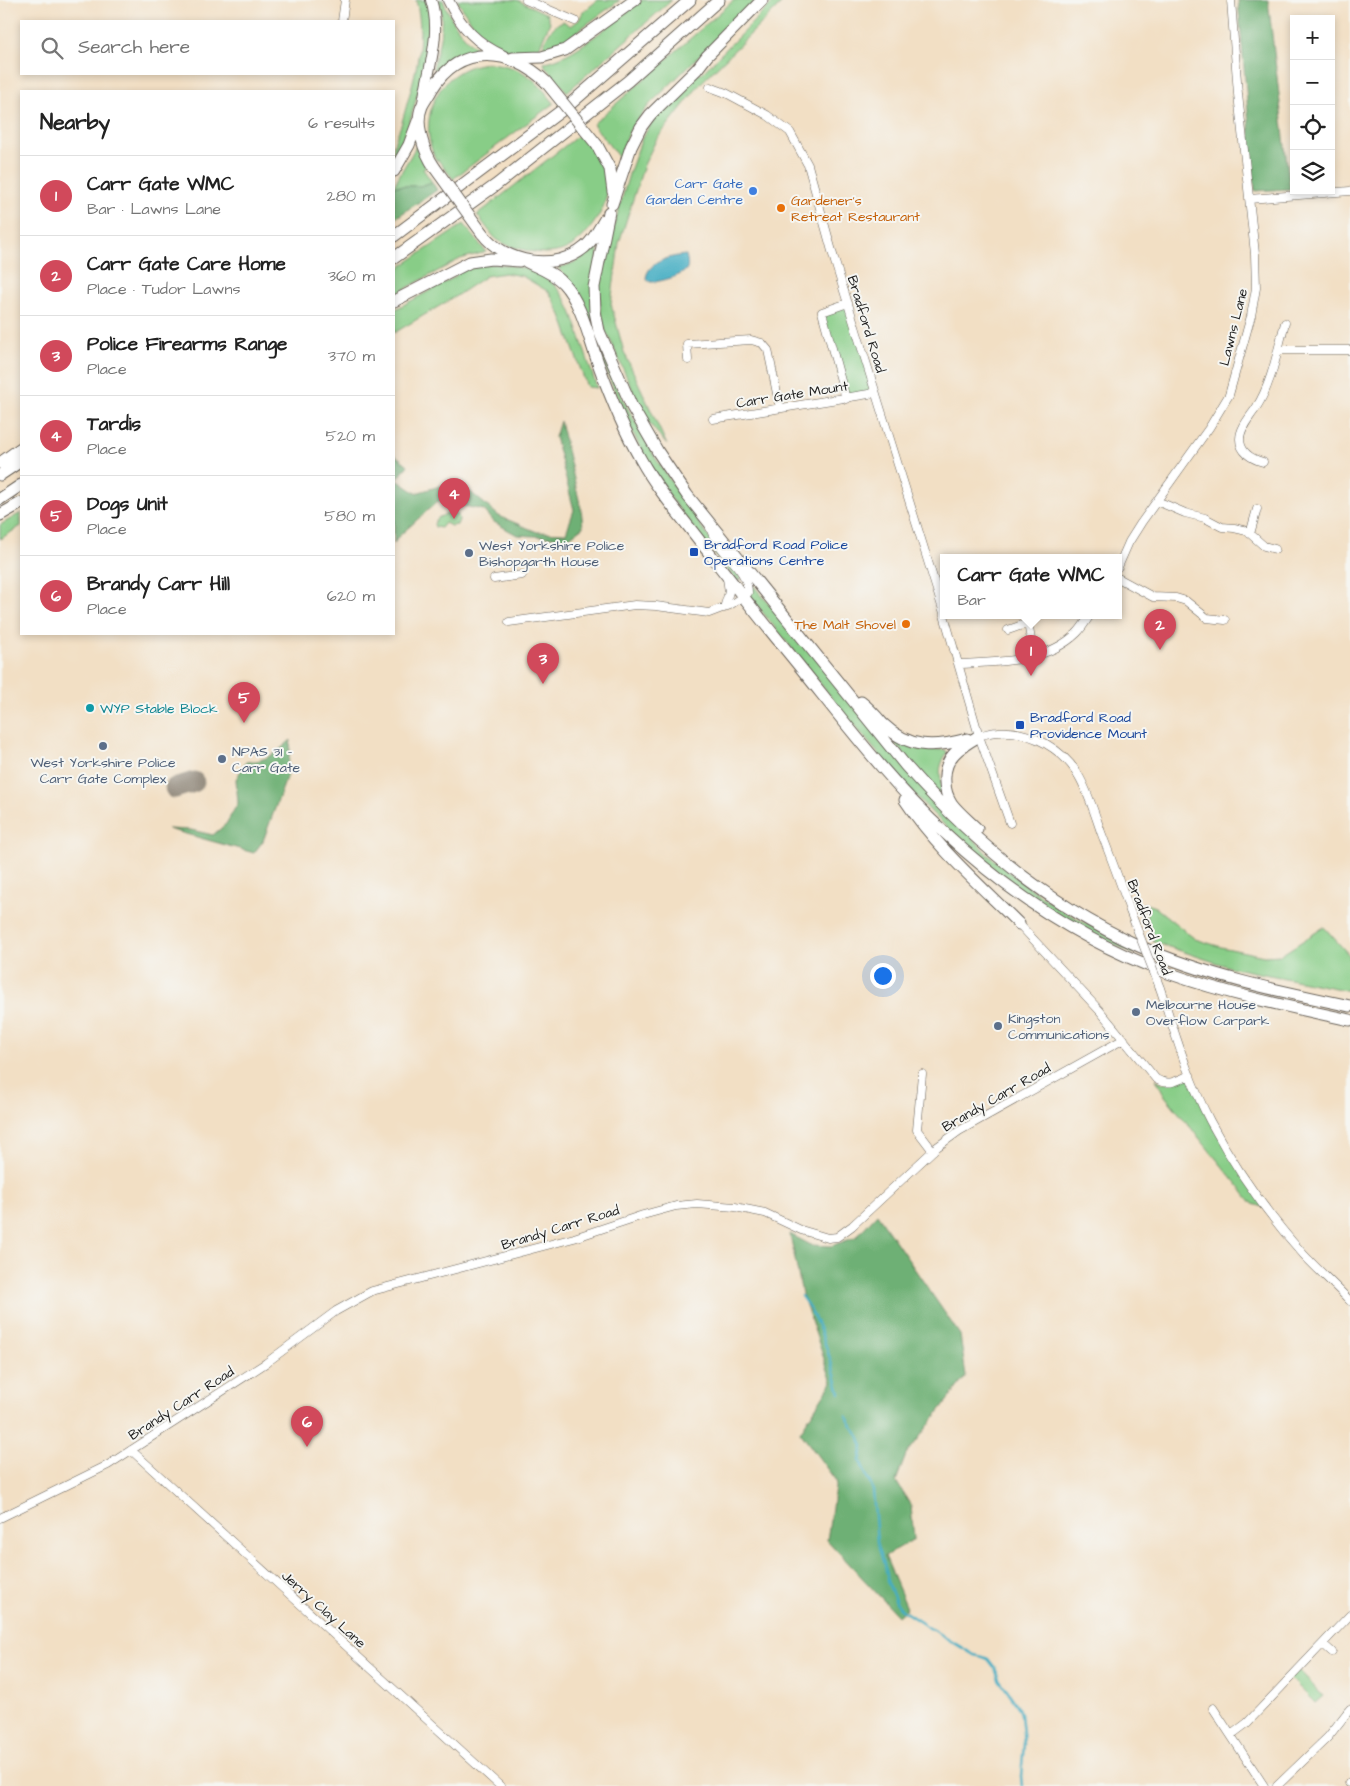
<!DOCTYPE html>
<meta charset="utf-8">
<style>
:root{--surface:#fff;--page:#f2f2f2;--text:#222;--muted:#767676;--line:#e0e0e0;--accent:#d1495b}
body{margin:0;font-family:"Architects Daughter",sans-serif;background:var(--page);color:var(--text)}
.controls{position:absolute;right:15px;top:15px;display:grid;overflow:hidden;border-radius:0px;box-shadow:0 2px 8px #0003}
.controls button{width:45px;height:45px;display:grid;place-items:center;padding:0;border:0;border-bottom:1px solid var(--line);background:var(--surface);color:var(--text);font:25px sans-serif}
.you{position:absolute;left:882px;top:975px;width:18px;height:18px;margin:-12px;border:4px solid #fff;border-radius:50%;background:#1a73e8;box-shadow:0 0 0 8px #1a73e833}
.badge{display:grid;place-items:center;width:32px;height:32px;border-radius:50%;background:var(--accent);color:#fff;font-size:16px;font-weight:700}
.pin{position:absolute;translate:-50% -41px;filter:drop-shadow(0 1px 2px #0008)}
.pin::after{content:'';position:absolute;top:26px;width:18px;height:15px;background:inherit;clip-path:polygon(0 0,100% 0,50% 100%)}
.popup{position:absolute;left:940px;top:554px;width:182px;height:65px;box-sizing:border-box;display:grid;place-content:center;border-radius:0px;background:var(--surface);filter:drop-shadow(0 1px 4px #0005);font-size:16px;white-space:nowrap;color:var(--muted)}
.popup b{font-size:19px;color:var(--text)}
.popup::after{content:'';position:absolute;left:50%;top:100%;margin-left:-10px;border:10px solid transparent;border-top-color:var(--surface)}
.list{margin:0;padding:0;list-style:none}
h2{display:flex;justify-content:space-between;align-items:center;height:65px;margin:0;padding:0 20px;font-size:21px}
h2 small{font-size:16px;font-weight:400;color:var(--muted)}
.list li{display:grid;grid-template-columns:32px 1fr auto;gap:15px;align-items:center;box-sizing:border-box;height:80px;padding:0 20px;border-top:1px solid var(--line)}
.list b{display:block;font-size:19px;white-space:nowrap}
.list p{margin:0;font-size:16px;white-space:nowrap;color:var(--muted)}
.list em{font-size:16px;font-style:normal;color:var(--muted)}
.icon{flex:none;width:28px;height:28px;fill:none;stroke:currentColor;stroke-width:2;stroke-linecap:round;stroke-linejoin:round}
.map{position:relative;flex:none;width:1350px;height:1786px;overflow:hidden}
.search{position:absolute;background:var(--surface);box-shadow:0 2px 8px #0003;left:20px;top:20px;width:375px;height:55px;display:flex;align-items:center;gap:12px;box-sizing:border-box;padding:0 18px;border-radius:0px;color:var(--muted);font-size:19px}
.panel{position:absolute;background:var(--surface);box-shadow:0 2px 8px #0003;left:20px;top:90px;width:375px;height:545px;border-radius:0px}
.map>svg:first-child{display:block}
.green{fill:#88cd87;stroke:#527452}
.forest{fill:#6eb074;stroke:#456648}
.water{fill:#44adc3;stroke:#306470}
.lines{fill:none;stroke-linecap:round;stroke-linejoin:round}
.stream{stroke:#44adc3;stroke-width:2.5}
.taxiway{stroke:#877e70;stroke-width:21}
.minor-casing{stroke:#676057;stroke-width:9}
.major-casing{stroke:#676057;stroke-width:12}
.highway-casing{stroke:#676057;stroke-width:13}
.minor{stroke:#fff;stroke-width:8}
.major{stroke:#fff;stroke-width:10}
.highway{stroke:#fff;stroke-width:11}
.minor-bridge-casing{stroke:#676057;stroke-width:9;stroke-linecap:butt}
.highway-bridge-casing{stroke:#676057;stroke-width:13;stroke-linecap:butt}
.minor-bridge{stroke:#fff;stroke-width:8}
.highway-bridge{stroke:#fff;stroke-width:11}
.shop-dot{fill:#3f7fe0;stroke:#f6f6f2;stroke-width:2}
.food-dot{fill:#e8710a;stroke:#f6f6f2;stroke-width:2}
.transit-dot{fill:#1a4fb4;stroke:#f6f6f2;stroke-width:2}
.service-dot{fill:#5c6f8a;stroke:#f6f6f2;stroke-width:2}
.culture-dot{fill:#0f9aa8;stroke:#f6f6f2;stroke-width:2}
.labels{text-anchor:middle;stroke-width:4;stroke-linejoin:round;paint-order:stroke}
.shop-label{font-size:14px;fill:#366cbe;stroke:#f6f6f2;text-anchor:end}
.food-label{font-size:14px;fill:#c56008;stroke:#f6f6f2;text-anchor:start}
.street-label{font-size:14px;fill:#1c1c1c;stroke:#f6f6f2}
.transit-label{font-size:14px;fill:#164399;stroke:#f6f6f2;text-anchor:start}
.service-label{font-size:14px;fill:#4e5e75;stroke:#f6f6f2;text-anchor:start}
.culture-label{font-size:14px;fill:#0d838f;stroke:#f6f6f2;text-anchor:start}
</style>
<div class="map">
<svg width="1350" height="1786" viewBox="0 0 1350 1786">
<rect width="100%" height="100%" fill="#f6f6f2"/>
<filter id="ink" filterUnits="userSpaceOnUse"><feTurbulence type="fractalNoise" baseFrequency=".02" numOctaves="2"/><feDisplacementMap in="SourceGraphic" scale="10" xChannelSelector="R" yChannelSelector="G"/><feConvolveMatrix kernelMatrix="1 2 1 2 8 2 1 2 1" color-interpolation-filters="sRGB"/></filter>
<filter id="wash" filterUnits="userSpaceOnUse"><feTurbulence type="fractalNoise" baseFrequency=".0096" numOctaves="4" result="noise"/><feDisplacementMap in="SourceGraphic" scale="20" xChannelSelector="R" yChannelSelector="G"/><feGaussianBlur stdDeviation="1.12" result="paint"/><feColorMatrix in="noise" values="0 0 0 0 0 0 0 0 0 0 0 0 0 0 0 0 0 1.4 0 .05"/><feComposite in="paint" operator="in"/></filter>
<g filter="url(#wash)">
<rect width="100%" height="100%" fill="#f2dfc4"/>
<path class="green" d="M416,0H426L431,21L429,51L409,125L394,159C394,154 393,148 394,144C396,136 400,129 402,122C413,81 427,43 416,0Z
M439,0H443C450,18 461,36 476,48L452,57L437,70L433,68C439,47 445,22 439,0Z
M457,0H517L547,14L550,22L539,48V53C491,53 481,38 457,0Z
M598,0H620L572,35L571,41L561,47L543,52C542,41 552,25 563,21L571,26L579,20L583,12Z
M642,0H672L567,92L545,66L544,62C571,60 619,17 642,0Z
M734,0H756L649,105L630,130L619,158L593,124Z
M775,0H785L701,83L656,140L644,165L619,243L611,304L624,352L667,445L650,424L636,398L608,335L606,333C599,312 598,293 601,272L629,174L642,138L659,112L694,76L702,73Z
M490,63C524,67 534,78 554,103L453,179L438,160H436C415,117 440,65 490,63Z
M580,134C590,146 601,158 605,173C610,189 606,206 596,220C576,250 557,259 521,249C512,247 500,243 494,237C488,230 483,222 477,215Z
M416,146L426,167L423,169L432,182L420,186H396L394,188C394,182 412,155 416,146Z
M464,224L486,252L460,259L394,295V271Z
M596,247L598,248L596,338L611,374L626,405L656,459L704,531L742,579L737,581C701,538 661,491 637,441C621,409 608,375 596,342C584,310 584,294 558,268C573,264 585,258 596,247Z
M480,264C494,264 508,264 522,268C560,278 569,302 580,337C586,354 591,371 597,388L587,387L561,315L549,292L522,276L505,273L486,276L453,298L394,333V310L455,277L458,272Z
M848,303L875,393L846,399L822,312Z
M21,513V526L0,539V525Z
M455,513L458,515L459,520L457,525L451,526L445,523L441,528L435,527L434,524C437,515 447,514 455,513Z
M752,584L987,854L1019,880L1058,908L1132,949L1133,954C1092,933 1049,912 1012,884C942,831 886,764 831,697C804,663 777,630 750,597Z
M898,741L917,749L946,750L947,753C935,772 943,776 941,793L938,794L895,744Z
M1143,903L1155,907L1195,939L1221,947L1264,956L1281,955L1324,927L1350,956V991L1229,967L1154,942Z
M1190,1075L1209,1120L1267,1208L1253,1204L1165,1096L1156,1079L1163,1083Z
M1298,1670L1323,1696L1315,1703L1290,1678Z"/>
<path class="forest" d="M1238,0H1268L1290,189L1255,191Z
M432,182L437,190L394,219V188L396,186H420Z
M560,421L581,508L583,527L568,538L517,535L494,522L484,510L438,501L397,538L394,544V454L408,465L397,480L416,493L450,483L467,489L499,516L537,532L566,533L574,510L555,437Z
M291,740L287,776L263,841L254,853L168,829L191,830L213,835L226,824L238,803L236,779L246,762C266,762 277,752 291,740Z
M877,1214L960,1335L966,1376L906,1455L896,1481L911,1506L914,1539L885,1556L907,1608L898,1616L827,1540L836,1481L800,1432L832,1382L802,1294L790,1234L811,1245L831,1246L856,1237Z"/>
<path class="water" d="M686,255C687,259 689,266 686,270C682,276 659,282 652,282C648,282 648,280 646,278C648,261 672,256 686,255Z"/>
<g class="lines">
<path class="stream" d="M801,1296C821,1321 831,1362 840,1393
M846,1416L860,1438L863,1446L860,1461L873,1490L877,1542L887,1574V1581L896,1602L902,1610L931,1629L974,1655L983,1657L988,1659L995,1668L999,1679L1019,1708L1021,1714L1024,1744L1021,1776L1022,1786"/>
<path class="taxiway" d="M175,788L194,782"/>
</g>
</g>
<g filter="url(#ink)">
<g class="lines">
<g class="minor-casing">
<path id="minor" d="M526,0L575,21
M342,21L345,0
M710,87L726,93L767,115L790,132L808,165L835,262L944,613
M1249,199L1350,191
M1278,350H1350
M688,360L687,344L751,340L762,343L768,350L780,408
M846,399L822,312L848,303
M713,419L875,393
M1263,462C1252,459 1240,452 1240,439C1240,428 1250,417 1256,408C1272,383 1277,352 1285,323
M1157,501L1185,513L1205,518L1222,527L1234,528L1247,531L1264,546L1275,549
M1250,534L1257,509
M1118,567L1129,542L1141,523L1209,428L1229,395L1251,316L1256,288L1255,254L1238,94L1231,0
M1118,578L1153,597L1176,598L1186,601L1207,618L1225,620
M494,579L522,575
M724,608L729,592L727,578
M944,615L979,736L1010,823
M509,622L635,605L656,606L709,613L730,605L748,593C748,570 726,558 715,539C713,536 712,532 710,528
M1028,623L1034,656
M1008,630L1028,623L1034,619
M959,664C998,662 1046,663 1077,633C1082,628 1086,621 1090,615
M979,736C985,734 991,732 998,732C1030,729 1065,750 1080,778C1089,795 1095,814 1101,832C1111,858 1121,884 1130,911
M1019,924L1100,1011L1156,1079C1169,1087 1178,1080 1190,1075
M1160,988C1175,1033 1188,1079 1210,1121C1235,1168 1268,1215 1304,1255C1319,1271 1335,1285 1350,1301
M922,1074L917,1130L933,1151
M131,1450L500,1786
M0,1518L108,1465L266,1363L336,1311L372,1291L574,1238L643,1215L676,1206L697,1204L735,1207L765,1213L801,1230L828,1238L837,1237L852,1226L937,1147L959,1131L1124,1039
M1323,1644L1332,1652
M1213,1708L1264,1786
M1231,1735L1247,1723L1350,1615
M1349,1783L1350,1782
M1277,1786L1328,1737L1350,1709"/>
</g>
<g class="major-casing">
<path id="major" d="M448,0C461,27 477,44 504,56
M423,103C428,68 442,35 431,0"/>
</g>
<g class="highway-casing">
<path id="highway" d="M513,58L542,57L565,50L635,0
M597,145L610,169L613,192
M435,168C424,152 414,124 422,106C425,100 429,95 432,89C460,43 511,48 546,82
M394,171L409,145L418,121
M612,204L631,147L641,127L650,115L697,69L707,56L762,0
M609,212L594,287L595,311L599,331L632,407L658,452L687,495L905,765C971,840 1048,905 1139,946C1206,976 1279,991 1350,1006
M482,233C505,264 556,272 585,247C594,240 599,229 605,219
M394,236L569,105L690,0
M394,258L496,185L628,81L719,0
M527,262C539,268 554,273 563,283C581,302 589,338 598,363C610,396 623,429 641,460C657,489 679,514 699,540C728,577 757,615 787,651C838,713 886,779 945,833C1009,893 1085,943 1168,973C1227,994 1289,1007 1350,1020
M394,301L470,262L491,259L519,261
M0,463L21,448
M0,475L21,461
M0,499L21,485
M0,515L21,503
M861,702C869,708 876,716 883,724C909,749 934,748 967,739
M905,800C936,847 980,885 1019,924
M977,829C969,821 959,813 952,804C948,798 945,789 945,782C943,757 960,747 979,736"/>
</g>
<use href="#minor" class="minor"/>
<use href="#major" class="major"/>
<use href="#highway" class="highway"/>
<g class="minor-bridge-casing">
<path id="minor-bridge" d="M1130,911L1160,988"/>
</g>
<g class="highway-bridge-casing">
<path id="highway-bridge" d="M546,82L597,145
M435,168L482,233"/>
</g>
<use href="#minor-bridge" class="minor-bridge"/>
<use href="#highway-bridge" class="highway-bridge"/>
</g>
</g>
<circle class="shop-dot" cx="753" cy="191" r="5"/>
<g class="food-dot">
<circle cx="781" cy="208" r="5"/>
<circle cx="906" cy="624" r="5"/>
</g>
<g class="transit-dot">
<rect x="689" y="547" width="10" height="10" rx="2.5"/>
<rect x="1015" y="720" width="10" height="10" rx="2.5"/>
</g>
<g class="service-dot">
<circle cx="469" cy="553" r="5"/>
<circle cx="103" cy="746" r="5"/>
<circle cx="222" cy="759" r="5"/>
<circle cx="1136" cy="1012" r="5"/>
<circle cx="998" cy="1026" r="5"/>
</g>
<circle class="culture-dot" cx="90" cy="708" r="5"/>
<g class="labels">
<g class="shop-label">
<text x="743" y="188">Carr Gate<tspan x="743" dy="16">Garden Centre</tspan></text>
</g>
<g class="food-label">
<text x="791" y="205">Gardener's<tspan x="791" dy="16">Retreat Restaurant</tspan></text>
<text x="896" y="629" text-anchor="end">The Malt Shovel</text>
</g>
<g class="street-label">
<text transform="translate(867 324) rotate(73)" y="5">Bradford Road</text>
<text transform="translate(1233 327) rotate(-76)" y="5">Lawns Lane</text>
<text transform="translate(792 394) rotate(-9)" y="5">Carr Gate Mount</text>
<text transform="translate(1150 927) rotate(69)" y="5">Bradford Road</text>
<text transform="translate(996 1097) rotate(-30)" y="5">Brandy Carr Road</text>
<text transform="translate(560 1227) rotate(-17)" y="5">Brandy Carr Road</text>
<text transform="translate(181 1403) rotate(-33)" y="5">Brandy Carr Road</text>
<text transform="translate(324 1609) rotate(42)" y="5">Jerry Clay Lane</text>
</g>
<g class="transit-label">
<text x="704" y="549">Bradford Road Police<tspan x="704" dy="16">Operations Centre</tspan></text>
<text x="1030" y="722">Bradford Road<tspan x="1030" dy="16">Providence Mount</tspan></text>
</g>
<g class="service-label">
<text x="479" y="550">West Yorkshire Police<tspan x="479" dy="16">Bishopgarth House</tspan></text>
<text x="232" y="756">NPAS 31 -<tspan x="232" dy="16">Carr Gate</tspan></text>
<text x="103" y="767" text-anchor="middle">West Yorkshire Police<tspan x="103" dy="16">Carr Gate Complex</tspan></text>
<text x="1146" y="1009">Melbourne House<tspan x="1146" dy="16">Overflow Carpark</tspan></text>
<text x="1008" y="1023">Kingston<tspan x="1008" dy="16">Communications</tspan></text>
</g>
<g class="culture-label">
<text x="100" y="713">WYP Stable Block</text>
</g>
</g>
</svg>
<div class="controls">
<button>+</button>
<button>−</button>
<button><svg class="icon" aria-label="locate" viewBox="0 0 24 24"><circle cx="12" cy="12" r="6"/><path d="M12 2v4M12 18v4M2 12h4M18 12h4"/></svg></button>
<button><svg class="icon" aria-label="layers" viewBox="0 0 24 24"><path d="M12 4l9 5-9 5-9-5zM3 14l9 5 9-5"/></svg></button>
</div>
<div class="you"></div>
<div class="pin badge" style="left:1031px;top:676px">1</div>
<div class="popup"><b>Carr Gate WMC</b>Bar</div>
<div class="pin badge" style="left:1160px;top:650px">2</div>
<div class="pin badge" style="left:543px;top:684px">3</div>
<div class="pin badge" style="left:454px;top:519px">4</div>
<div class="pin badge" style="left:244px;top:723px">5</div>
<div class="pin badge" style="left:307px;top:1447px">6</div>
<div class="search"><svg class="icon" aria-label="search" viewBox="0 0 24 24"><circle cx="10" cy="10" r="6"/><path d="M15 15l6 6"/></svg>Search here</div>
<section class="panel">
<h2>Nearby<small>6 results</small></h2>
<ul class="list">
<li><span class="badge">1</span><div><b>Carr Gate WMC</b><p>Bar · Lawns Lane</p></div><em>280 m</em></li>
<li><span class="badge">2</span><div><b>Carr Gate Care Home</b><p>Place · Tudor Lawns</p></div><em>360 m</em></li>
<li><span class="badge">3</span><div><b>Police Firearms Range</b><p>Place</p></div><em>370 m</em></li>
<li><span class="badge">4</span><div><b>Tardis</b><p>Place</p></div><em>520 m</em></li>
<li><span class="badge">5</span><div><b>Dogs Unit</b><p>Place</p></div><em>580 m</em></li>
<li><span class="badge">6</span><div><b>Brandy Carr Hill</b><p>Place</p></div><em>620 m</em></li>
</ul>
</section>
</div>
